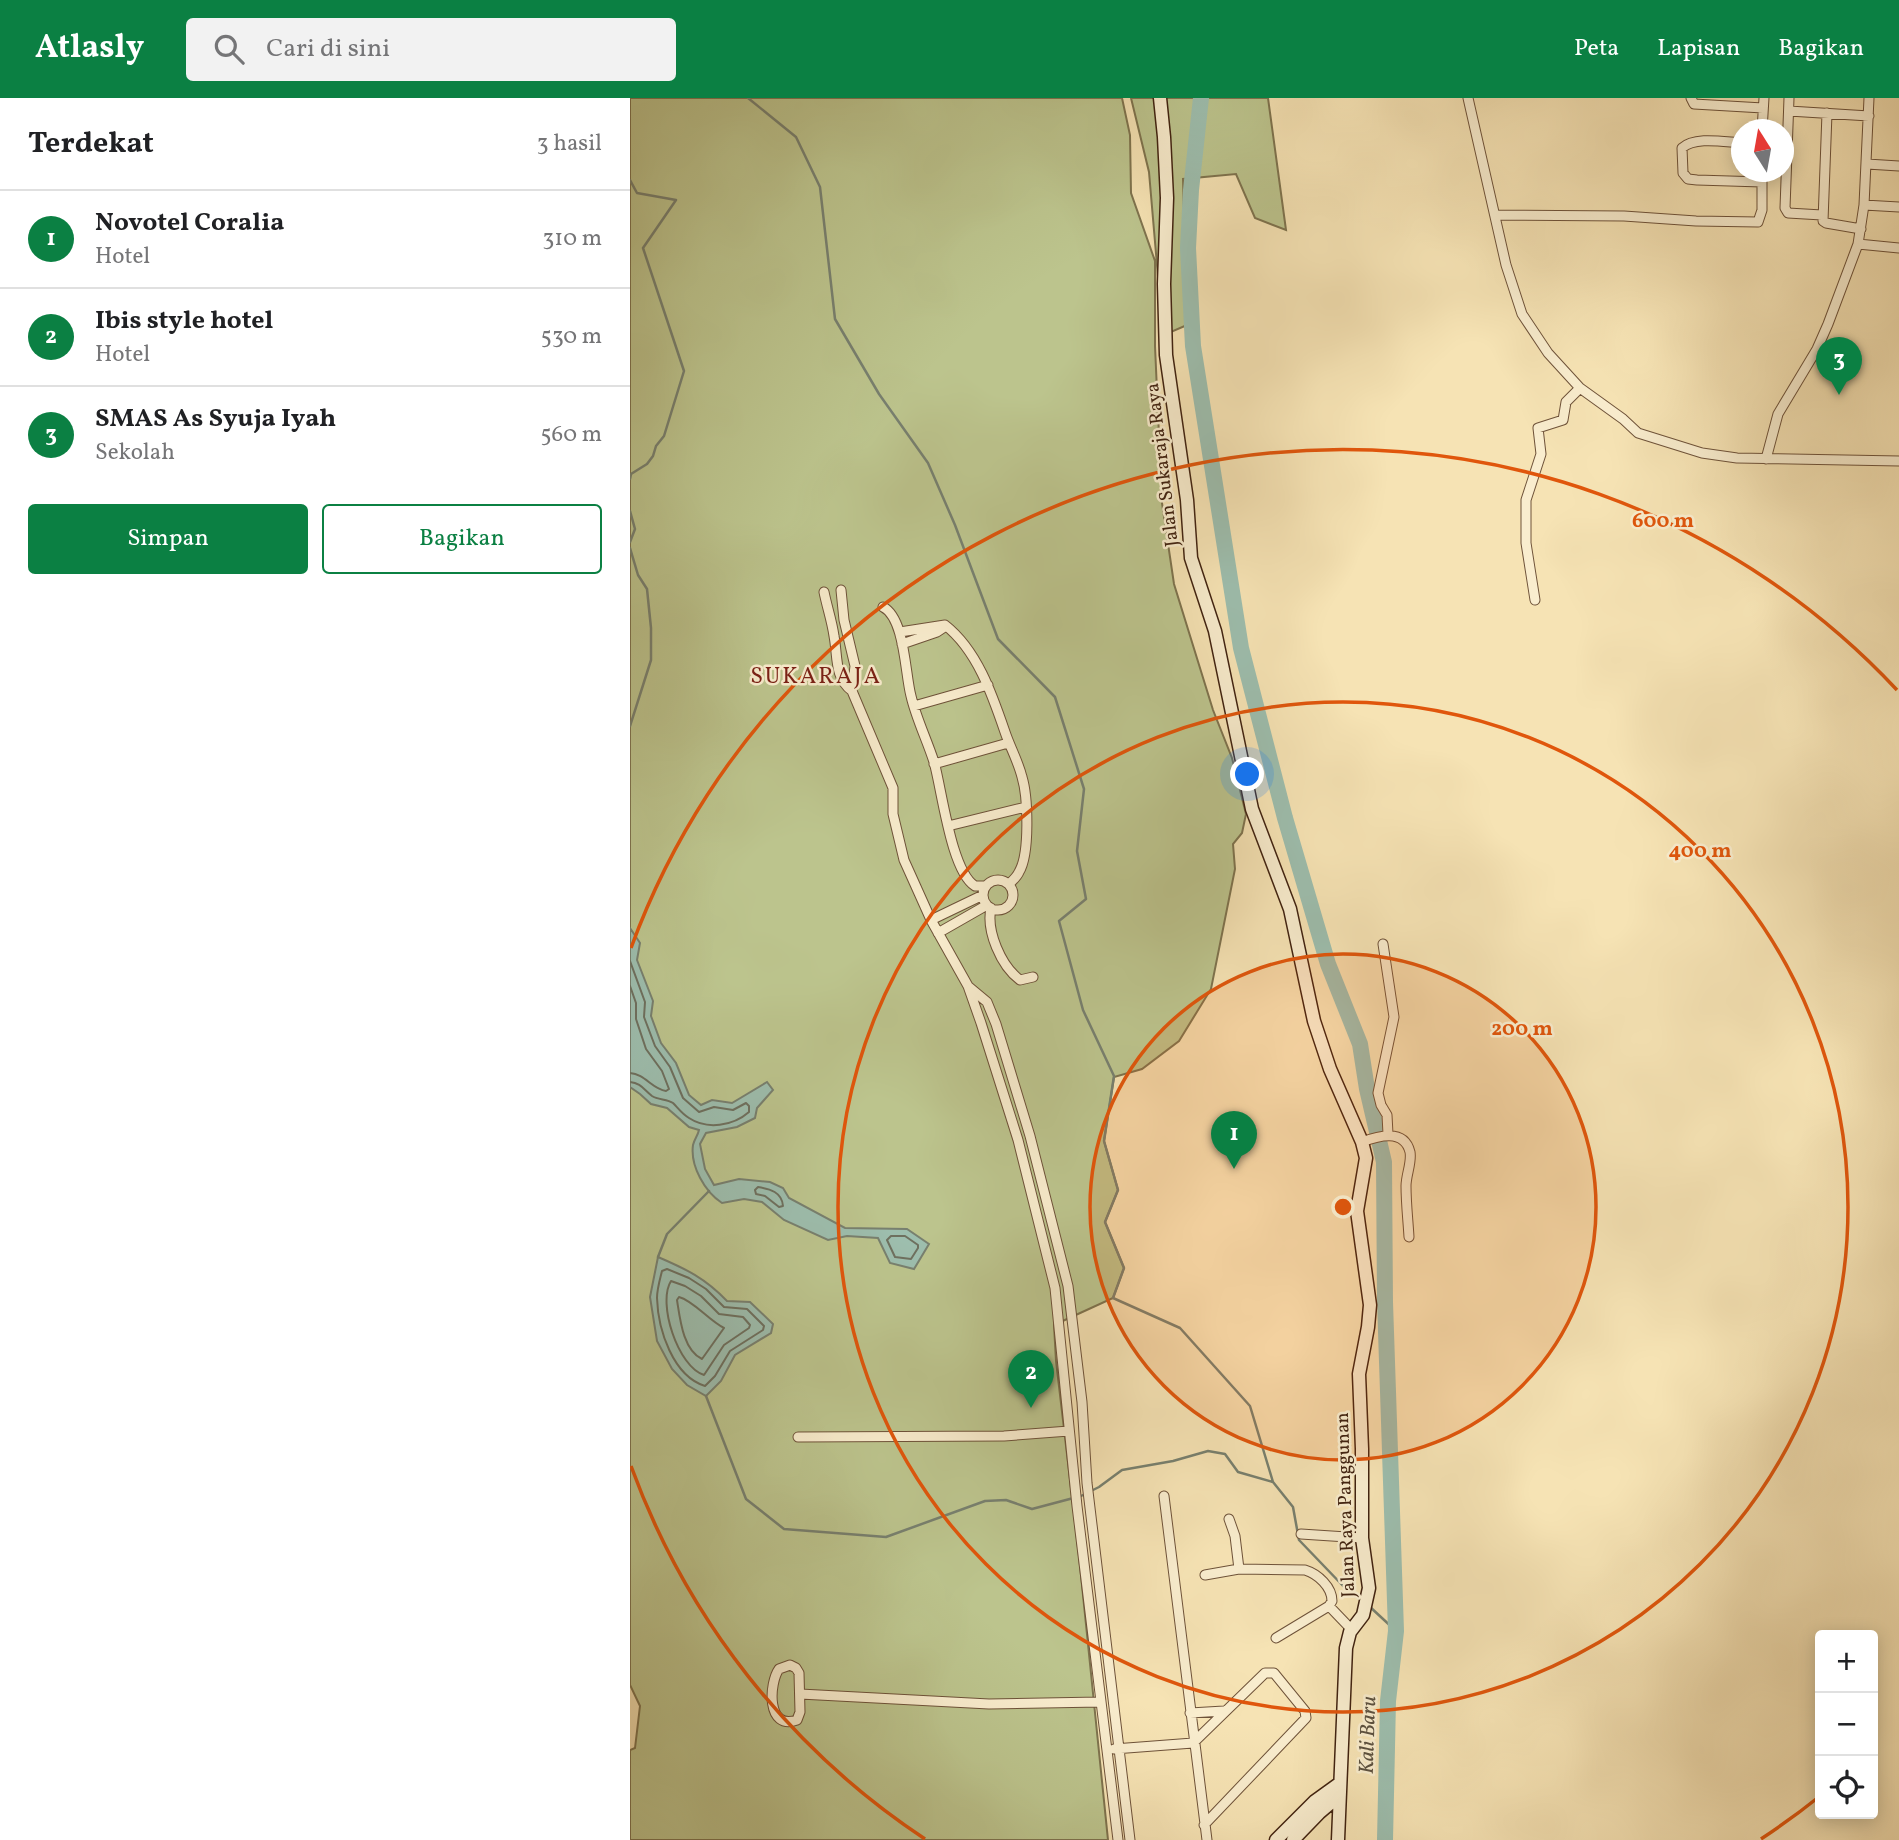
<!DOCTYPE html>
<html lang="id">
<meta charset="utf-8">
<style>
:root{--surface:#fff;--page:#f2f2f2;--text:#202124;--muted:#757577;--line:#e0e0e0;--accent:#0b8043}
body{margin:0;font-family:Vollkorn,serif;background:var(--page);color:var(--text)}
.controls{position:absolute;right:21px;bottom:21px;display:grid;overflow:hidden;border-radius:7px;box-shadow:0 4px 18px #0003}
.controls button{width:63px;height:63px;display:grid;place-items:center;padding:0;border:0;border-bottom:2px solid var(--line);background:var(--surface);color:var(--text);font:35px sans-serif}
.compass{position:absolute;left:1101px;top:21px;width:63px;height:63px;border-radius:50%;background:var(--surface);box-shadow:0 4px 18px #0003;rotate:349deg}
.you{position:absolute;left:618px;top:677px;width:24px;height:24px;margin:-18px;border:5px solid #fff;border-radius:50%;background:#1a73e8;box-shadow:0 0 0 10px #1a73e833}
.badge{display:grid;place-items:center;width:46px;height:46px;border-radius:50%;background:var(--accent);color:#fff;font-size:23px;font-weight:700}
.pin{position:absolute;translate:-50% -58px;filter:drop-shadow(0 2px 4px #0008)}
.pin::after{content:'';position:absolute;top:37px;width:24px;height:21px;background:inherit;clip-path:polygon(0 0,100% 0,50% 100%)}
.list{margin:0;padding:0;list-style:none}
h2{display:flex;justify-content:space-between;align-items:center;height:91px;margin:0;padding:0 28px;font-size:30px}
h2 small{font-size:23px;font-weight:400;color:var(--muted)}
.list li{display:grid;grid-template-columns:46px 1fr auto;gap:21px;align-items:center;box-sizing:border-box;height:98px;padding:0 28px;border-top:2px solid var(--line)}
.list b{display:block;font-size:26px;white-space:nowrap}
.list p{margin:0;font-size:23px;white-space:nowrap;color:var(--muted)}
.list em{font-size:23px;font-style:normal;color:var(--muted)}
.actions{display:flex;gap:14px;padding:21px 28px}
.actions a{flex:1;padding:16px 0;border:2px solid var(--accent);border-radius:7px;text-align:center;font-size:24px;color:var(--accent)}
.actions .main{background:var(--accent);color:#fff}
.icon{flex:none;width:38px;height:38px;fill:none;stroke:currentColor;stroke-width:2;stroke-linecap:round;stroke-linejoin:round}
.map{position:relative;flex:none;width:1269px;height:1742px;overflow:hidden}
header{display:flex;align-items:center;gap:42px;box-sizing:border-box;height:98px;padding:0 35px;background:var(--accent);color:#fff}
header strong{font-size:33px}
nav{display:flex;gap:38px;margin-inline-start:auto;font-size:24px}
.search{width:490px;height:63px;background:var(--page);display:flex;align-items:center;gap:18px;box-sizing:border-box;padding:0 24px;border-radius:7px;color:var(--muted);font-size:26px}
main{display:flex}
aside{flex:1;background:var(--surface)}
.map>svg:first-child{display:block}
.green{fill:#bcc48d;stroke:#7e734e;stroke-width:2}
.water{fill:#9dbeae;stroke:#78806f;stroke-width:2}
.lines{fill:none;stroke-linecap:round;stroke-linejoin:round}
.shore{stroke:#6e705f;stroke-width:2}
.stream{stroke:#78806f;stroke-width:2.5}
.river{stroke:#9dbeae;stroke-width:16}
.street-casing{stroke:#6e5239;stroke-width:11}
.secondary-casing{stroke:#402210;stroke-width:15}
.street{stroke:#f9edce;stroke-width:9}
.secondary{stroke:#f9edce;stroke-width:12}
.ring{fill:none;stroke:#e0560c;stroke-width:3.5}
.labels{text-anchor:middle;stroke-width:5;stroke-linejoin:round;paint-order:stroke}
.street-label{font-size:19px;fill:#402210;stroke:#f9edce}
.water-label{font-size:21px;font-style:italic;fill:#5c513f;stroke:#f9edce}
.quarter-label{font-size:23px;letter-spacing:2px;fill:#7a1f14;stroke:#f9edce}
.centre{fill:#e0560c;stroke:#f9edce;stroke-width:3.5}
.ring-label{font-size:21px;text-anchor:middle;font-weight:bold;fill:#e0560c;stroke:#f9edce;stroke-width:5;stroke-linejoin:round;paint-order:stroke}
</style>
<header>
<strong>Atlasly</strong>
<div class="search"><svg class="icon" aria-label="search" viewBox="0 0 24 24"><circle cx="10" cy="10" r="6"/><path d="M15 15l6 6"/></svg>Cari di sini</div>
<nav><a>Peta</a><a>Lapisan</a><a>Bagikan</a></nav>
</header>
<main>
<aside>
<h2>Terdekat<small>3 hasil</small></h2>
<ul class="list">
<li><span class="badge">1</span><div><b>Novotel Coralia</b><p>Hotel</p></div><em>310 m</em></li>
<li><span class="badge">2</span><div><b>Ibis style hotel</b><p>Hotel</p></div><em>530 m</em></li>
<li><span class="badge">3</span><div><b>SMAS As Syuja Iyah</b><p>Sekolah</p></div><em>560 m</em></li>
</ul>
<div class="actions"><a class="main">Simpan</a><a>Bagikan</a></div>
</aside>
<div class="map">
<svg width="1269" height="1742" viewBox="0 0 1269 1742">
<rect width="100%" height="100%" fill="#f6e3b4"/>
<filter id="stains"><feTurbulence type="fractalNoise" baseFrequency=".00286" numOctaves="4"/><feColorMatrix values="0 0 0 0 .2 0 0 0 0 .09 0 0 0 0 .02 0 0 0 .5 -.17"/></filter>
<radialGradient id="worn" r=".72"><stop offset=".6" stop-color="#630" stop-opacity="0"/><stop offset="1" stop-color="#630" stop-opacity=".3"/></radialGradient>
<path class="green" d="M0,0H492L500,37L501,95L525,163V248L532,405L544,486L583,612L602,660L616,716L612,735L603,746L605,771L581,891L549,943L512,971L484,979L474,1043L488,1092L475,1124L494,1170L483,1200L424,1227L426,1263L449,1458L478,1742H0V1652L5,1650L10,1608L0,1587Z
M501,0H638L656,132L625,120L606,76L553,81L557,227L541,234L530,202L519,74Z"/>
<path class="water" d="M0,830L10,845L7,862L23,903L21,918L31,945L46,965L59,997L71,1007L82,1002L102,1005L137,984L143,992L127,1010L125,1020L107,1029L76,1035L70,1046L75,1071L84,1087L109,1081L140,1084L153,1090L159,1100L215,1130L277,1131L299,1146L284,1171L260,1165L248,1140L217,1138L198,1142L154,1122L132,1104L114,1101L92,1105C75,1094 60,1068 63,1047C64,1042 68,1037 69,1032L59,1029L37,1010L21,1006L10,996L0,989Z
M28,1159C56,1171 75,1180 97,1203L120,1204L143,1226L141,1235L105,1257L91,1283L76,1298L57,1287L42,1271L27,1243L20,1199Z"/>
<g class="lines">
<path class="shore" d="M0,863L15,904L14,919L25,948L40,969L53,1000L69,1014L84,1009L103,1012L116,1005L119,1008V1014C103,1028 77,1032 59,1020C52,1016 48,1010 43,1005C37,1001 28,1002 22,998C14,992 11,985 0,984
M0,888L6,905V921L16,951L32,973L39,991L36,993C22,991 15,976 0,975
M128,1089C140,1091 152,1094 153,1108L149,1109L135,1098L126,1096L125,1092Z
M261,1138H275L288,1147V1150L281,1161L265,1159L257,1142Z
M37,1171L59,1180L76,1191L94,1209L117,1211L134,1228L133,1232L100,1253L85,1278L75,1288C43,1278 28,1232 27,1200C27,1191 30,1181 32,1173Z
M41,1183L55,1188L71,1198L89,1216L113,1219L120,1227L119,1230L94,1247L74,1277C48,1269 27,1205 41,1183Z
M49,1199C64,1203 78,1222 94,1230L72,1261C53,1252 50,1221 47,1202Z"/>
<path class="stream" d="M118,0L166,39L190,89L205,221L249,296L298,365L325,427L368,541L425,599L454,691L447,753L456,801L429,823L453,912L484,978L474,1043L488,1092L475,1124L494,1170L483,1200L550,1230L620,1308L643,1384
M0,82L7,95L46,102L13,150L54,273L34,338L26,348L23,358L17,366L1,376L0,381
M0,413L5,431L0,444
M0,450L8,477L17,491L21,530V562L0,628
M28,1159L37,1136L79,1093
M76,1298L116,1401L154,1431L256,1439L355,1403L376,1402L402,1411L451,1398L469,1389L492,1372L543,1363L578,1353L595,1356L608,1374L643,1384L663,1409L669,1442L717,1492L731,1502
M739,1508L766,1533"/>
<path class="river" d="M571,0L561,92L558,150L563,248L611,550L655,720L698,866L730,946L737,991L754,1064L755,1204L766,1533L758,1603L755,1742"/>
<g class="street-casing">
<path id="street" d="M838,0L876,167L892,216L918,255L950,290L993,321L1008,335L1072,355L1107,360L1269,363
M1061,0L1064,6L1133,10
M1159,0L1155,110L1158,115L1192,117
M1159,13L1239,18
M1197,15L1193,123L1196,125L1231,131
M1132,32L1134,0
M1112,45C1094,44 1065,38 1052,50L1053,75L1058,81L1067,82L1132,84
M1237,66L1269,68
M1234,107L1269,109
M866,117L994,118L1066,123L1128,124L1132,112V74
M1228,146L1269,150
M1136,361L1148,316L1187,251L1198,226L1228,146L1234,107L1239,0
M211,492L214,522L225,568L222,593L263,690V716L274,762L301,822L338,888L351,925L388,1042L425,1190L447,1408L488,1742
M194,494C197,509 202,523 204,538C208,559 204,579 222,593
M905,502L896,445V402L911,356L908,330L933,322L936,304L950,290
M253,509C275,520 275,576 281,598C286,620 297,642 304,664C312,692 321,773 345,788H356
M270,534L315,527C347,552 362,596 375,634C380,649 388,663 392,679C398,699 400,756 389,774C387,779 382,783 379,786
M272,546L307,534L316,528
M284,608L358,587
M304,666L378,645
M318,728L396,709
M353 797a15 15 0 1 1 30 0a15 15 0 1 1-30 0Z
M361,810C356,833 371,868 390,882L403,879
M301,822L353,797
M308,835L357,807
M753,846L764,919L748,995L751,1007L757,1017L758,1036
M339,889L357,904L366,926L400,1038L438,1188L452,1304L457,1385L500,1742
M732,1044C748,1038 774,1030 780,1054C782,1064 776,1077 776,1088C776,1105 778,1122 779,1139
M168,1339L374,1338L439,1333
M534,1398L577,1742
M599,1421L605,1438L609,1471
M671,1436L732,1440
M575,1477L609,1471L675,1472C688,1476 702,1489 702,1503L699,1508L646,1540
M699,1508L722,1532
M160,1567L166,1570L169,1575L170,1614L167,1622C136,1633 139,1585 149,1571Z
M170,1596L359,1606L470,1604
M560,1615L594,1613
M484,1651L563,1645L635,1575H644L675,1613L676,1620L574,1727"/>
</g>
<g class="secondary-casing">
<path id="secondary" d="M530,0L534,39L537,100L534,186L536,257L557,402L561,460L585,533L622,711L660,811L684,923L700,971L732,1044L736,1060L727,1113L740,1207L738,1229L729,1276L732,1351V1440L739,1490L733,1517L720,1534L716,1550L708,1742
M646,1742L685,1703L710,1685
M663,1742L689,1715L709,1698"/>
</g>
<use href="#street" class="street"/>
<use href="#secondary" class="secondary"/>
</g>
<circle cx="713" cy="1109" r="253" fill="#e0560c" fill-opacity=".12"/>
<g class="ring">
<circle cx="713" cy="1109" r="253"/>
<circle cx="713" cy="1109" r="505"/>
<path d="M1190 1698A758 758 0 0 1 1131 1741M295 1741A758 758 0 0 1 1 1368M1 850A758 758 0 0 1 1267 592"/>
</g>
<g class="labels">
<g class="street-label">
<text transform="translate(531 367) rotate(-97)" y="7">Jalan Sukaraja Raya</text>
<text transform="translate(714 1407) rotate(-92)" y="7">Jalan Raya Panggunan</text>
</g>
<g class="water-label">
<text transform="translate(737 1637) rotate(-88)" y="7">Kali Baru</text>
</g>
<g class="quarter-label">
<text x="186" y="585">SUKARAJA</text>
</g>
</g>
<circle cx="713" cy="1109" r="10" class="centre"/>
<g class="ring-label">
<text x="1033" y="429">600 m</text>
<text x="1070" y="759">400 m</text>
<text x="892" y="937">200 m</text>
</g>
<rect width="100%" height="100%" filter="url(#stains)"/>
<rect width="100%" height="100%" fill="url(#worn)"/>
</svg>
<div class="controls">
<button>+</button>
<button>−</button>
<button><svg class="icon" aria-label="locate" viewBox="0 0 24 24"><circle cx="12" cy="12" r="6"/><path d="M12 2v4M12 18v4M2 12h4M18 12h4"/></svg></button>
</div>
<svg class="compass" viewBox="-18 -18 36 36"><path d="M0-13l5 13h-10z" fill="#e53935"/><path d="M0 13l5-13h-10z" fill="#757577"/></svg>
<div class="you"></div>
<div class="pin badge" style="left:604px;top:1071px">1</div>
<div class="pin badge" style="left:401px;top:1310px">2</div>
<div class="pin badge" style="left:1209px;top:297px">3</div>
</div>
</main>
